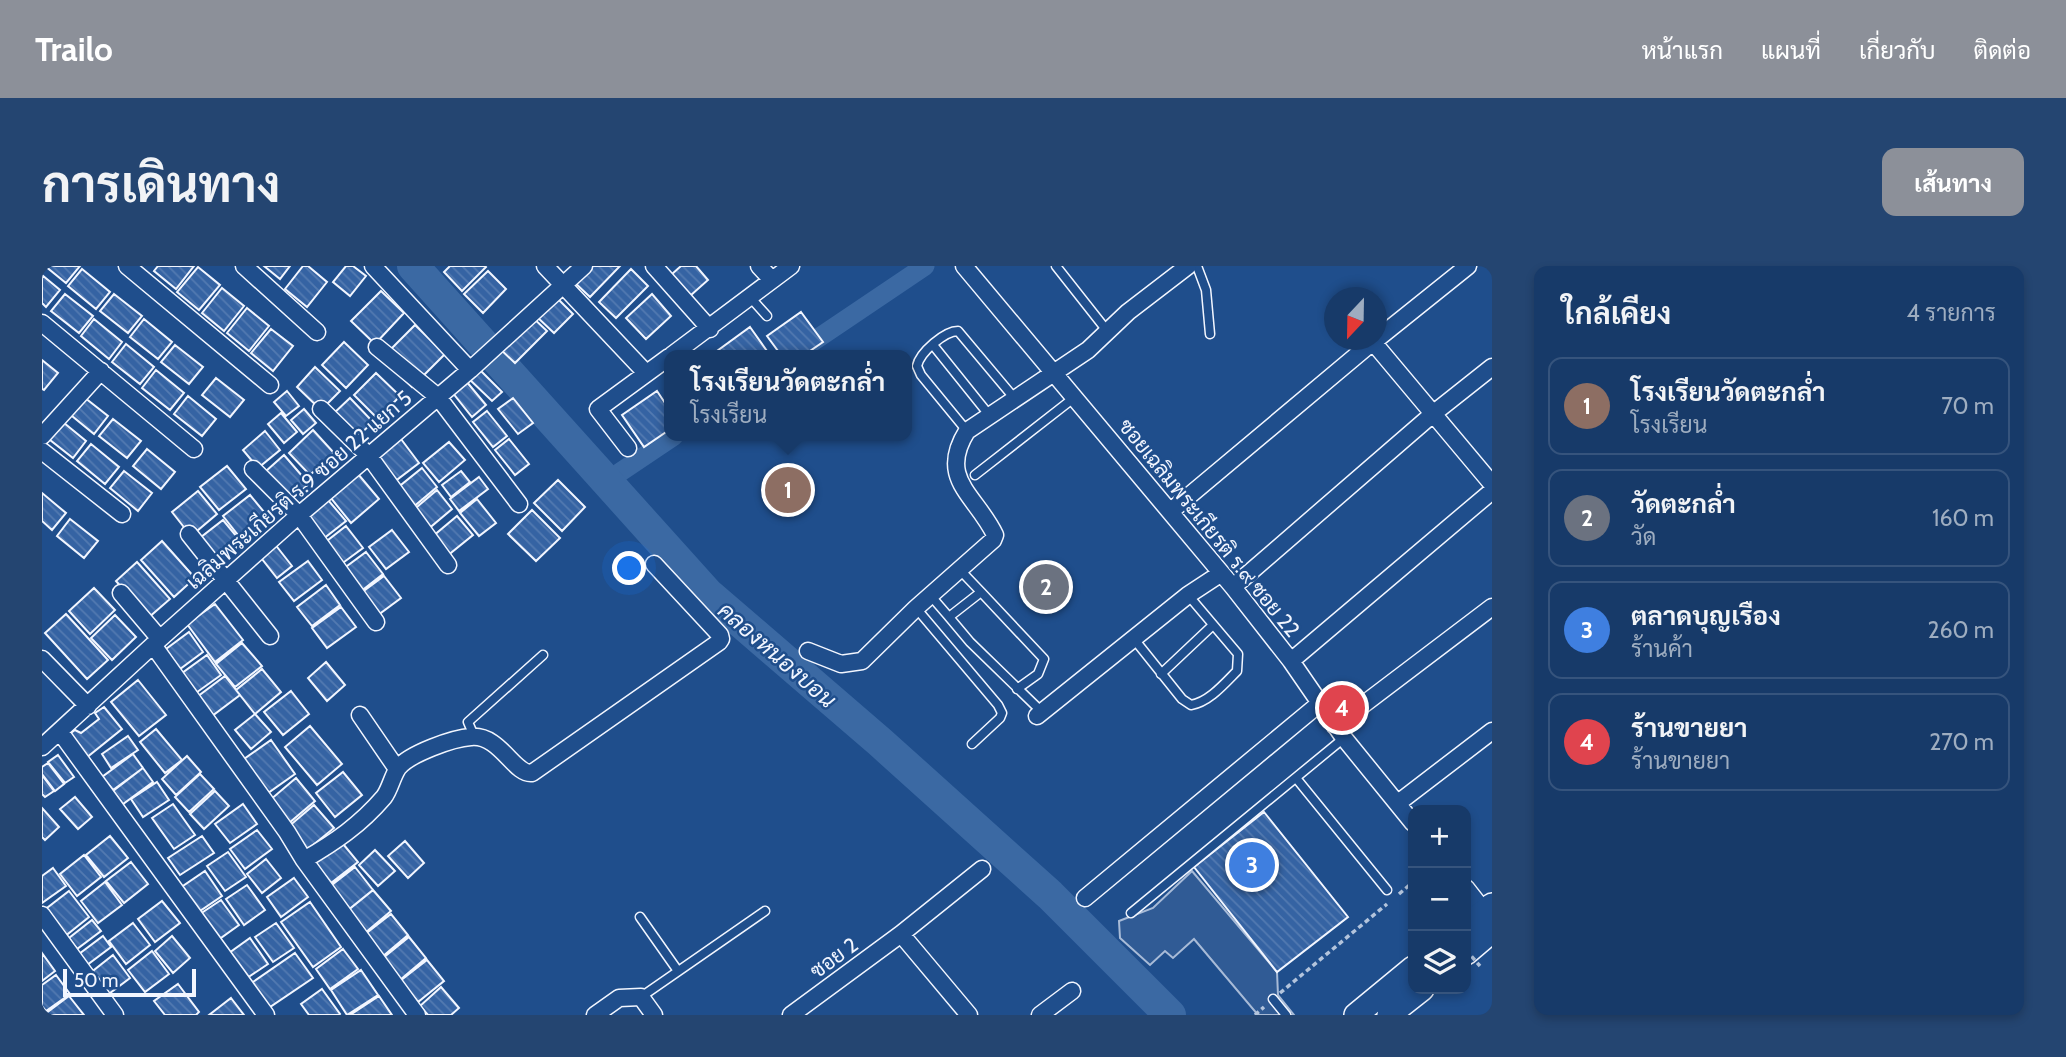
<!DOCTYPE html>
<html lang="th">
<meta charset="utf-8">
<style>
:root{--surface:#173a69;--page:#244571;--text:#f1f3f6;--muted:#9eadc0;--line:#36547d;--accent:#8c9099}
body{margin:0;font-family:Cabin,Sarabun,sans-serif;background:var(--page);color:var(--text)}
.controls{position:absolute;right:21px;bottom:21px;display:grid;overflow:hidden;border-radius:14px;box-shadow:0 4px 10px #0003}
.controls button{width:63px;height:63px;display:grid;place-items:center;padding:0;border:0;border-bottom:2px solid var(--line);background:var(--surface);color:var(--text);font:35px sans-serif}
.compass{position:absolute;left:1282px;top:21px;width:63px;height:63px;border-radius:50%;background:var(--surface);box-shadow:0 4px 10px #0003;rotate:202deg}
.scale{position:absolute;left:21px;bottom:18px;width:133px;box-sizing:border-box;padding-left:7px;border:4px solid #f2f6ff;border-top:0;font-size:19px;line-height:24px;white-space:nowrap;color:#f2f6ff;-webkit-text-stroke:5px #1f4e8c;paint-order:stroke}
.you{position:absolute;left:588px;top:303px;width:24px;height:24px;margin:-18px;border:5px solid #fff;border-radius:50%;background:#1a73e8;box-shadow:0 0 0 10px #1a73e833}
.badge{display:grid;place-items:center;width:46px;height:46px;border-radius:50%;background:var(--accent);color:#fff;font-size:23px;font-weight:700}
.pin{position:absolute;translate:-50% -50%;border:4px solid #fff;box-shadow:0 2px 7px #0006}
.popup{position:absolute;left:622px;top:84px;width:248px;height:91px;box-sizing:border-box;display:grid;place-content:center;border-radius:14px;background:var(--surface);filter:drop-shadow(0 2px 5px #0005);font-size:23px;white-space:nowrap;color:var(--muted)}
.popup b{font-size:26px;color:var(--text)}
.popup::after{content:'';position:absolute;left:50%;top:100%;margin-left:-14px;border:14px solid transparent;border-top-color:var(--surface)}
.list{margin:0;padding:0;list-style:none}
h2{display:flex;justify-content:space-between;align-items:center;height:91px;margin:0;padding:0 28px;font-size:30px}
h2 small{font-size:23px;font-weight:400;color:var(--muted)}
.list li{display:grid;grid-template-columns:46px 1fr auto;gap:21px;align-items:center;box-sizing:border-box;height:98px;margin:0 14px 14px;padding:0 14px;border:2px solid var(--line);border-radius:14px}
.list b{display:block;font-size:26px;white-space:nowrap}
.list p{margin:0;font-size:23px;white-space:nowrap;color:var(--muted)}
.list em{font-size:23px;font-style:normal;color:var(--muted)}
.icon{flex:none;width:38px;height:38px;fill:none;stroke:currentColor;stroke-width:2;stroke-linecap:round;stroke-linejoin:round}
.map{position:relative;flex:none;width:1450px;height:749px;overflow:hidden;border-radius:14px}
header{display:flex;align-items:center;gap:42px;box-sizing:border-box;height:98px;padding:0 35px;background:var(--accent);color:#fff}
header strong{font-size:33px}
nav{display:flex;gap:38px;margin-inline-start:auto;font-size:24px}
.intro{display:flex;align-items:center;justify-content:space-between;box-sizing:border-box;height:168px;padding:0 42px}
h1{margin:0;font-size:49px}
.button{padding:18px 32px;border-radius:14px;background:var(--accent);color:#fff;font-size:24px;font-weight:700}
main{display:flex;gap:42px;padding:0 42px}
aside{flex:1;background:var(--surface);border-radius:14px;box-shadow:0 4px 10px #0003}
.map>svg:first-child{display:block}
.parking{fill:#305b95;stroke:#a8bbd7;stroke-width:2}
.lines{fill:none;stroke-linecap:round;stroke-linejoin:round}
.canal{stroke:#3b69a3;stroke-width:19}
.river{stroke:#3b69a3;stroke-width:32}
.building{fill:url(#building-back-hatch);stroke:#f2f6ff;stroke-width:2}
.lane-casing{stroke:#f2f6ff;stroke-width:11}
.street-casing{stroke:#f2f6ff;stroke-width:19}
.secondary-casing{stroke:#f2f6ff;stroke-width:26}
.path{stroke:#b3c4dc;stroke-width:3.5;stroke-dasharray:5 3.5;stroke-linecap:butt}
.lane{stroke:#1f4e8c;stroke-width:8}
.street{stroke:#1f4e8c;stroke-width:16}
.secondary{stroke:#1f4e8c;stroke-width:23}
.path-bridge{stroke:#b3c4dc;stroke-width:3.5;stroke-dasharray:5 3.5;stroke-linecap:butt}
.labels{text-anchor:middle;stroke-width:5;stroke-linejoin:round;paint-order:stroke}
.street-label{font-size:21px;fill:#f2f6ff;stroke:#1f4e8c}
.water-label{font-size:23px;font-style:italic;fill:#f2f6ff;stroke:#1f4e8c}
</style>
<header>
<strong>Trailo</strong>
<nav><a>หน้าแรก</a><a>แผนที่</a><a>เกี่ยวกับ</a><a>ติดต่อ</a></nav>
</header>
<div class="intro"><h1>การเดินทาง</h1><a class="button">เส้นทาง</a></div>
<main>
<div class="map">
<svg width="1450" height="749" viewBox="0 0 1450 749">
<defs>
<pattern id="building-back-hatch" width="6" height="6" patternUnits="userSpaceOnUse" patternTransform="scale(1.75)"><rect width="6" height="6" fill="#3563a3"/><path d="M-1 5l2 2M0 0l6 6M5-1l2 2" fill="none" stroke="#537ab1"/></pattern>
</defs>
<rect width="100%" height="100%" fill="#1f4e8c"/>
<path class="parking" d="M1150,605L1235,706L1236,729L1252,749H1216L1152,673L1131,692L1123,685L1108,699L1078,672L1077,655L1111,642Z"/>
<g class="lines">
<path class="canal" d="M751,89L883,0
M565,215L632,170"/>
<path class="river" d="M371,0L665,327L838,476L1008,629L1128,749"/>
</g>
<path class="building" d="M3,0H38L24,17Z
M116,0H152L134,23L112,5Z
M222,0H248L238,13Z
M261,0H266L285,16L265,41L243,23Z
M304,0H311L324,10L308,30L291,16Z
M408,0H443L444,1L420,25L402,6Z
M545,0H578L548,31L531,15Z
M639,0H654L666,14L640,37L621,16Z
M156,1L178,19L157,44L135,26Z
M40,3L68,26L54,43L26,20Z
M589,3L606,20L574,52L557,36Z
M446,5L464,23L441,47L422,28Z
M0,9L18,24L4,41L0,37Z
M180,22L202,40L182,65L160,47Z
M339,25L362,47L333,78L309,55Z
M23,28L51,50L37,67L9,45Z
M72,28L100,50L86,67L58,45Z
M610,28L629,50L604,73L584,52Z
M514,31L531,48L512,67L494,50Z
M205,42L227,60L207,85L185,67Z
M759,46L781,76L762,89H739L725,70Z
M488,49L505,65L473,97L456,81Z
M52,53L80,76L67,93L39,70Z
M102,53L130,76L116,93L88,71Z
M373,59L403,88L370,121L340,92Z
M708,61L725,85L720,89H678L675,85Z
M229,63L251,80L231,105L209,87Z
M302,76L326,99L304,122L280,99Z
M84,78L112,101L98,118L70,96Z
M133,79L161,101L147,118L119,96Z
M0,94L16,107L2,124L0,123Z
M273,101L298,125L279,144L255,121Z
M437,103L460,126L450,135L427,113Z
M114,104L142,127L128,144L100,122Z
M334,107L358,130L336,153L312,129Z
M174,112L202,134L188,151L160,129Z
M424,115L444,139L430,151L410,126Z
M245,125L257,140L244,150L232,136Z
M615,125L627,143V164L602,181L580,149Z
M38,128L66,150L52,168L24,145Z
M146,130L174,153L160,170L132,148Z
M308,132L331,156L314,172L291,148Z
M471,132L491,157L476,168L456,143Z
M262,143L274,157L261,168L249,154Z
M445,145L465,170L451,181L431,156Z
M239,147L255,166L242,177L226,158Z
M16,152L44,175L31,192L3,170Z
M71,153L99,175L85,192L57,170Z
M271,164L292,187L268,209L247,187Z
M223,165L238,184L216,202L201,184Z
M359,173L377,197L352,216L333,193Z
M467,173L487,198L473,209L453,184Z
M407,176L423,194L397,216L381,197Z
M49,178L77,201L63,218L35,195Z
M105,183L133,206L119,223L91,200Z
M242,189L267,218L240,241L215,213Z
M185,200L204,223L177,244L158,221Z
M380,202L395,221L370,242L354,223Z
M82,205L110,227L96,245L68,222Z
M419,205L428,216L409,231L400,219Z
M316,208L337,233L309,257L288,231Z
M437,211L446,223L417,245L408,233Z
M516,214L543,241L520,265L492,237Z
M395,224L410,243L385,264L369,246Z
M156,225L175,248L149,270L130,246Z
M0,227L24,247L10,264L0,255Z
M208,229L227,252L200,274L181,250Z
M435,233L454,257L437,270L418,247Z
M286,234L304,255L281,273L264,251Z
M490,244L518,272L494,295L466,268Z
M415,250L431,269L405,290L390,271Z
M28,253L56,275L42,292L15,270Z
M181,254L200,277L173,298L154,275Z
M304,260L321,282L298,299L281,278Z
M350,264L367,286L344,303L327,281Z
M120,275L153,312L132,331L99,294Z
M232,277L250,300L235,312L220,293Z
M324,286L341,308L318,326L301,303Z
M266,295L280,314L252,335L237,316Z
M95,296L128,333L106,352L74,315Z
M342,310L359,332L336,349L319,327Z
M284,319L298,339L270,360L255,341Z
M52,322L73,344L48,368L27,345Z
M173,338L201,374L173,396L145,358Z
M299,341L314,361L285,382L270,362Z
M24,348L66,394L45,413L3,367Z
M73,349L94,371L70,394L49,372Z
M147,366L161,386L138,403L124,383Z
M200,377L220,400L193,421L174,398Z
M165,389L179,409L151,429L136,410Z
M284,396L303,419L285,435L266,412Z
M220,403L239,426L213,448L194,424Z
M183,410L198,429L170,450L155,431Z
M96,414L124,449L97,470L69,436Z
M249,425L267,448L241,469L222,446Z
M62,441L80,463L44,492L26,469L33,464L39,467L57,453L53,447Z
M213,448L229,466L209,483L193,464Z
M268,460L300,498L275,519L243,481Z
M114,463L140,494L123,507L98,476Z
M86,470L96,484L69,502L60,488Z
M229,474L253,508L226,527L202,493Z
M91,488L101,502L71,524L60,511Z
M16,489L32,511L23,517L6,496Z
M145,490L159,506L134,529L120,513Z
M6,497L22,518L13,525L0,508V501Z
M101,502L111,516L81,538L71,525Z
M301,506L320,529L293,551L274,527Z
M158,508L172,523L147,546L133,531Z
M0,509L12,525L3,531L0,528Z
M254,512L273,535L247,557L228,534Z
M115,516L127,534L101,551L89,533Z
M173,525L187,540L162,563L148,548Z
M33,531L50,551L36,563L18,543Z
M131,538L153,569L132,583L110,552Z
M201,538L215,558L188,577L173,558Z
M272,539L292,562L265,584L246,561Z
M0,542L17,561L3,574L0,571Z
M1222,546L1306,651L1235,706L1152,601Z
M215,564L230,583L203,603L188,583Z
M68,570L86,592L62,611L44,589Z
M160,570L172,587L138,609L126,592Z
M297,573L316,596L289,617L270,594Z
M363,575L382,597L366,612L346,590Z
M333,584L353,605L336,620L317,599Z
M186,586L204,611L183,625L165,600Z
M42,589L59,611L35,630L18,608Z
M224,593L239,612L220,627L205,608Z
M89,596L106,618L82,637L64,615Z
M313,601L331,624L305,645L286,622Z
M11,602L24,620L0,637V610Z
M163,605L180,630L152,649L135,624Z
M252,612L266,631L239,651L225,631Z
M63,616L80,639L56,657L39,635Z
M205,619L223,644L202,659L184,633Z
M331,624L349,645L323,667L305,645Z
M27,625L47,651L22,671L1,645Z
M179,634L197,659L176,674L158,648Z
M120,635L138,657L113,676L96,653Z
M268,636L299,681L271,701L239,656Z
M349,648L366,669L340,691L322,669Z
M50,654L59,665L35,683L27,672Z
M91,657L108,679L84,698L67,675Z
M234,657L252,682L231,696L213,671Z
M61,670L69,681L45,699L37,688Z
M130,670L148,692L131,707L113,685Z
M367,671L384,692L358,714L341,692Z
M208,672L226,698L205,712L187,687Z
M301,683L316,703L288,723L274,703Z
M110,685L127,708L103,726L86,704Z
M0,687L13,705L0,715Z
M253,687L271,712L225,743L208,718Z
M71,689L88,712L64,730L47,708Z
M385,694L402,715L376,736L358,715Z
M319,704L336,729L305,749L289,724Z
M14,709L28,728L4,745L0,740V719Z
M136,718L157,746L154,749H123L112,735Z
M399,721L417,742L409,749H386L378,740Z
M280,723L298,748L297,749H267L259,738Z
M27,730L42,749H3V748Z
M337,730L350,749H308Z
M189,732L202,749H167Z"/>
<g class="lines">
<g class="lane-casing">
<path id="lane" d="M1014,0L1066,66
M1155,0L1164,24L1168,68
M708,31L725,50
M891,79L948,150
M925,165L879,109L875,100C878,86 903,65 916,65L973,133
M933,209L1033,131
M918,304L939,326
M888,329L907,351
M874,342L956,439L960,447L958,452L930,478
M1092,373L1140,433L1149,439C1167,436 1182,418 1195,405L1196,388L1146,329
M1119,408L1171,359
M975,423L996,408L1002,393L939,326L907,351L928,376L1000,446
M432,470L426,456L501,389
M1254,512L1345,624
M1089,647L1302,472
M598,651L636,705
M599,731L723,645
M1231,733L1244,749"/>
</g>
<g class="street-casing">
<path id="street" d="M85,0L228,119
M202,0L275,66
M331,0L428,104
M503,0L604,107
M612,0L668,63
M717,0L730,14
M922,0L1191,321L1249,395L1302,472L1371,557
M0,57L152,183
M1335,73L1426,0
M1331,76L1450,218
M335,81L396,131L477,238
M630,89L749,0
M279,143L327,190L406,299
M0,170L59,105
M586,182L556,143L627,91
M0,185L80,248
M211,203L257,249L334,356
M1129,245L1333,74
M147,268L228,370
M1191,321L1392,147L1450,101
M79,327L118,373
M111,379L245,566L262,594L375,749
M766,385L799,398L820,395L874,342L951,274L953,269C934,229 895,213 925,165L1046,84L1086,46L1146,0
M0,393L46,440
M1249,395L1450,225
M318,449L355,503
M995,450L1146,329L1178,308
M1293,460L1450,341
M18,466L224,749
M0,481L111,379L257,249L428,104L542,0
M1356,537L1450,465
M262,594C293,576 318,559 342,531C348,523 350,511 356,502C367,488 411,472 429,471C458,468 472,509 490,507L677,376L679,373L678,369L612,298
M1424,622L1442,645
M1043,632L1277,438
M0,649L73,749
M859,668L927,749
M553,749L577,732L599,731L612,749
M749,749L859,668L940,603
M998,749L1030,725"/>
</g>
<g class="secondary-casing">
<path id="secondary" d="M1424,660L1450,639
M1424,687L1450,665
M1314,749L1371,702
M1347,749L1380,723"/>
</g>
<path class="path" d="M1357,628L1371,616
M1238,727L1345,638
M1213,749L1222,741"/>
<use href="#lane" class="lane"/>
<use href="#street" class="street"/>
<use href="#secondary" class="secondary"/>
<path class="path-bridge" d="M1424,684L1438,700"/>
</g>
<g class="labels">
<g class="street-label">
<text transform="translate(257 224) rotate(-41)" y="7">เฉลิมพระเกียรติ ร.9 ซอย 22 แยก 5</text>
<text transform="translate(1167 262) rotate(51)" y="7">ซอยเฉลิมพระเกียรติ ร.๙ ซอย 22</text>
<text transform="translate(792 692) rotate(-36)" y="7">ซอย 2</text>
</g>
<g class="water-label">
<text transform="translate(735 389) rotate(41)" y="8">คลองหนองบอน</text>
</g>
</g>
</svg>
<div class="controls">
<button>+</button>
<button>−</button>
<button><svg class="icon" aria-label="layers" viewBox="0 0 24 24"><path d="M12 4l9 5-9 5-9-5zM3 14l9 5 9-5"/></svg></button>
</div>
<svg class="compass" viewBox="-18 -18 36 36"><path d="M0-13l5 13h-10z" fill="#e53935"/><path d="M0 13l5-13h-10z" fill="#9eadc0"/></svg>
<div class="scale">50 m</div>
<div class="you"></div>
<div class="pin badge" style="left:746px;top:224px;background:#8d6e63">1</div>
<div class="popup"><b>โรงเรียนวัดตะกล่ำ</b>โรงเรียน</div>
<div class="pin badge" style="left:1004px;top:321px;background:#6b7280">2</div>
<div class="pin badge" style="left:1210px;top:599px;background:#3f7fe0">3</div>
<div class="pin badge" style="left:1300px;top:442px;background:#e0444e">4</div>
</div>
<aside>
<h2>ใกล้เคียง<small>4 รายการ</small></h2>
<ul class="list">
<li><span class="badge" style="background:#8d6e63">1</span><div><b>โรงเรียนวัดตะกล่ำ</b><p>โรงเรียน</p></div><em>70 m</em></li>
<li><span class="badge" style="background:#6b7280">2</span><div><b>วัดตะกล่ำ</b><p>วัด</p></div><em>160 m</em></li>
<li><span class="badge" style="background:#3f7fe0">3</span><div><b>ตลาดบุญเรือง</b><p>ร้านค้า</p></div><em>260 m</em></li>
<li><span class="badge" style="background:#e0444e">4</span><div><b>ร้านขายยา</b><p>ร้านขายยา</p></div><em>270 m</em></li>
</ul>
</aside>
</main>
